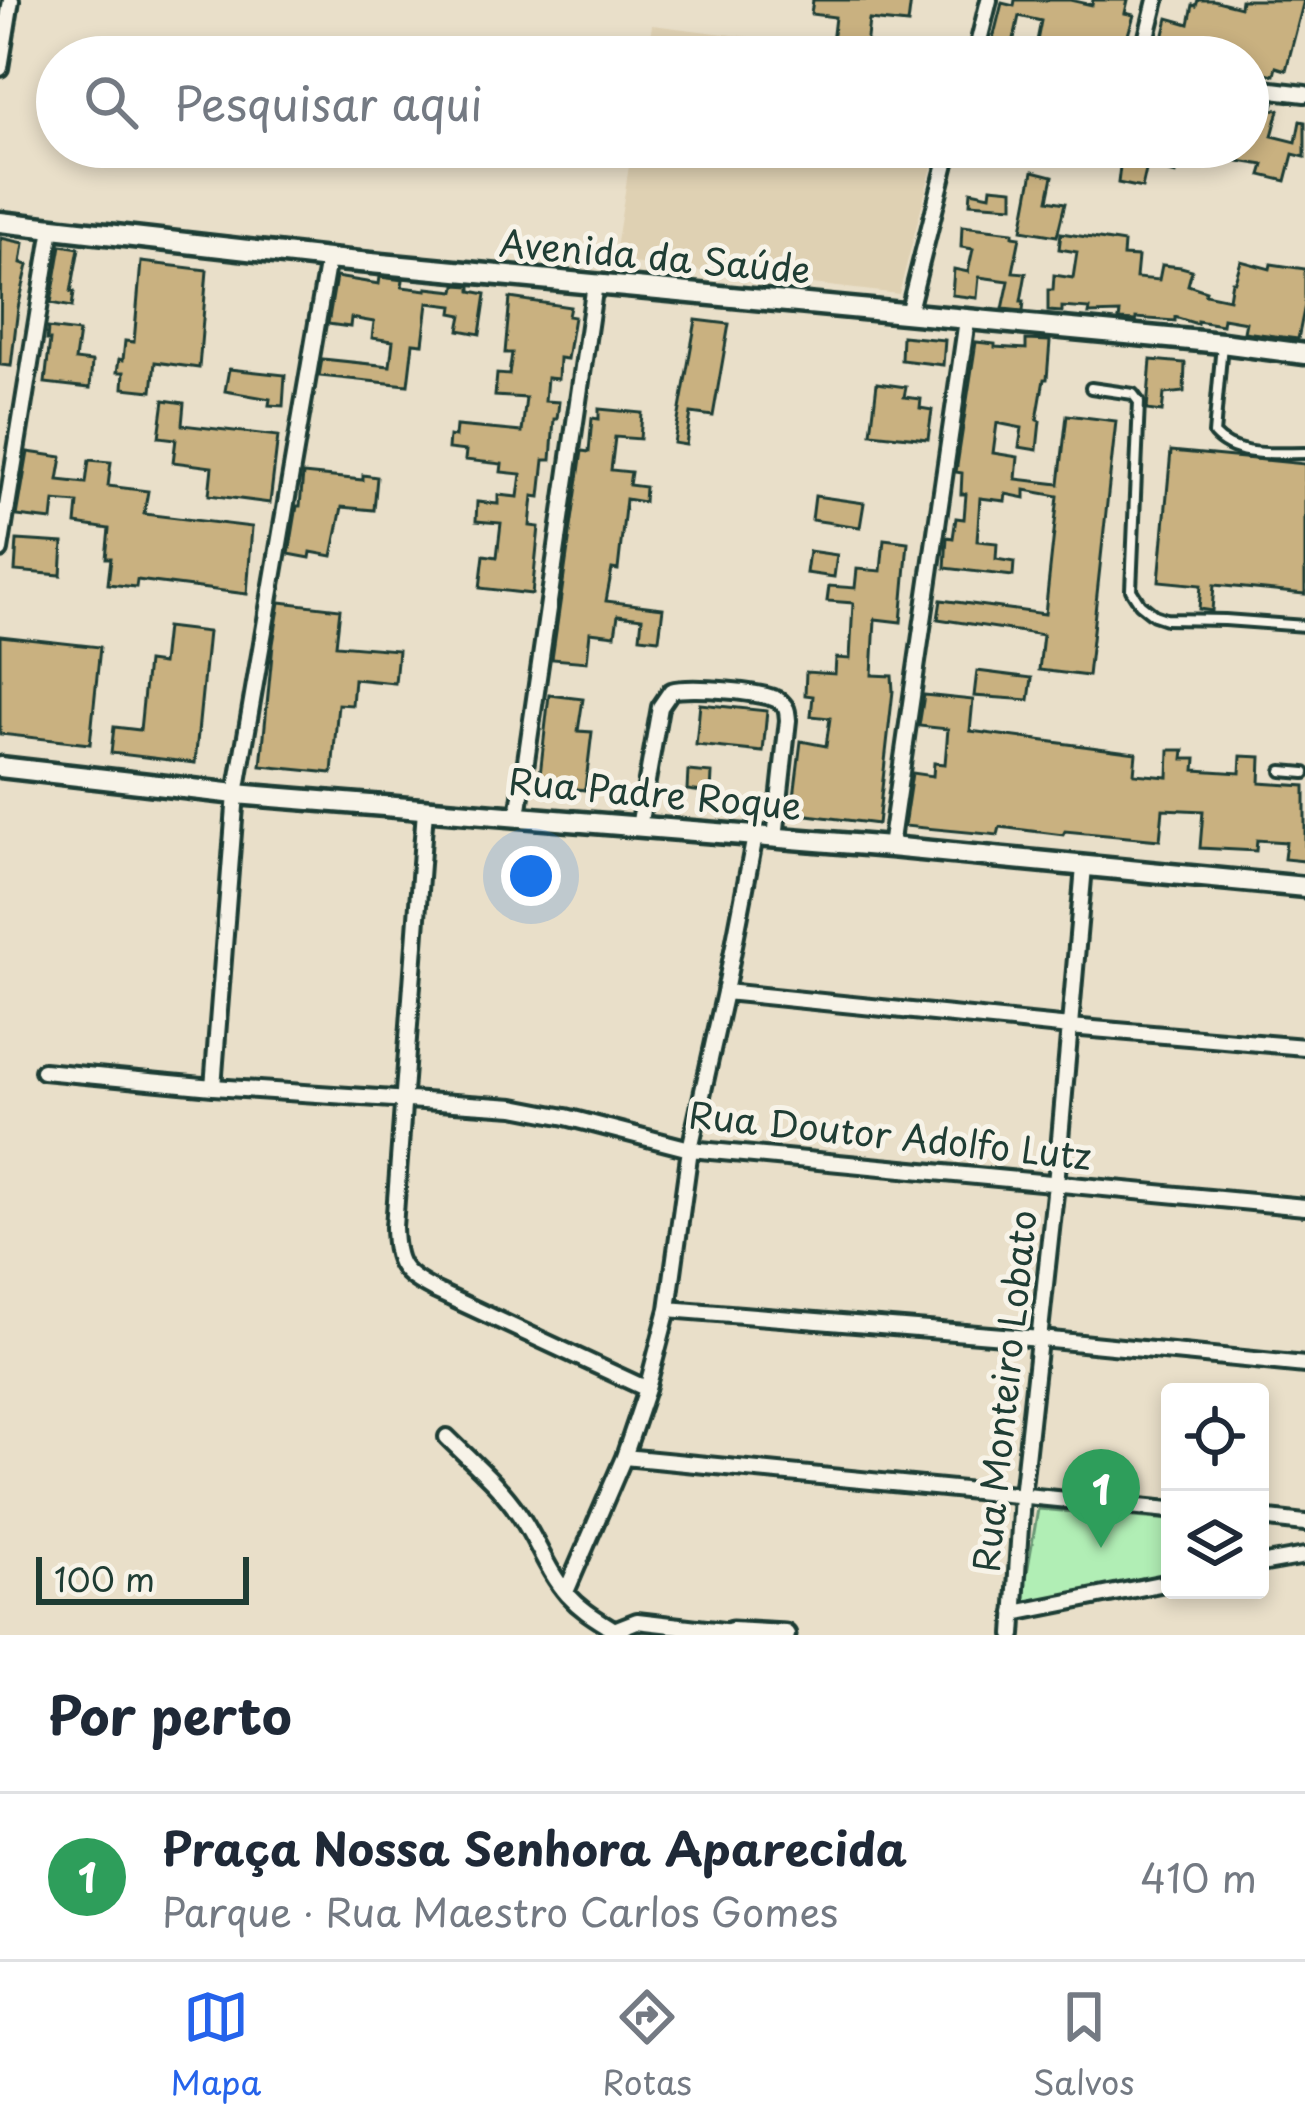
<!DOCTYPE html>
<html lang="pt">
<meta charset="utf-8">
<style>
:root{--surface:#fff;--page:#f6f6f7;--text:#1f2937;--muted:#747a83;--line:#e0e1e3;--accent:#2563eb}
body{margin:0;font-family:"Playpen Sans",sans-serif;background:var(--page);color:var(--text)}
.controls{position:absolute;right:36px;bottom:36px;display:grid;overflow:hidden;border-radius:12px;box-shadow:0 6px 18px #0003}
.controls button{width:108px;height:108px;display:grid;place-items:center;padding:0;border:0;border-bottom:3px solid var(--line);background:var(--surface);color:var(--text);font:60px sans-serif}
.scale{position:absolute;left:36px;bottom:30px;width:213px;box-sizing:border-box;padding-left:12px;border:6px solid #1f3d34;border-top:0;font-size:33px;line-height:42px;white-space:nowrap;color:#1f3d34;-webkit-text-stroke:9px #f7f3e8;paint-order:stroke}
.you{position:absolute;left:531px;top:876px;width:42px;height:42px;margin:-30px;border:9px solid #fff;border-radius:50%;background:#1a73e8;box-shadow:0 0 0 18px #1a73e833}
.badge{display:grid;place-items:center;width:78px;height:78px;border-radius:50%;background:var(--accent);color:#fff;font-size:39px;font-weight:700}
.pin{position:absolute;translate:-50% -99px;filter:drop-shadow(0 3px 6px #0008)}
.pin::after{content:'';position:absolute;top:63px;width:42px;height:36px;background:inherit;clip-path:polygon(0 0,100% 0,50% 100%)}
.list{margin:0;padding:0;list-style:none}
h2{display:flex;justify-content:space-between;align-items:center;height:156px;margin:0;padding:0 48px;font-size:51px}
h2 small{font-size:39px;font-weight:400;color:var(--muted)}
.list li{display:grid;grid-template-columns:78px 1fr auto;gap:36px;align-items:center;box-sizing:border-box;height:168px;padding:0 48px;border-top:3px solid var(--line)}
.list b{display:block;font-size:45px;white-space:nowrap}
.list p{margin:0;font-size:39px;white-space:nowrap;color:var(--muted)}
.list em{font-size:39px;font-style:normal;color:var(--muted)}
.icon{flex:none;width:66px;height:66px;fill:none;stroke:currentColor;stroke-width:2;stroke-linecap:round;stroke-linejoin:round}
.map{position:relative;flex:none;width:1305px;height:1635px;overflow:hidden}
.search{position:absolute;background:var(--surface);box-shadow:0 6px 18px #0003;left:36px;right:36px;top:36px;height:132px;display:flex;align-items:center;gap:30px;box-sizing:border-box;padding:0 42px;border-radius:66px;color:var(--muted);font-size:45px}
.sheet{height:324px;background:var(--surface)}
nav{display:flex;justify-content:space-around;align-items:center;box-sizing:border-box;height:168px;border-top:3px solid var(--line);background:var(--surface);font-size:33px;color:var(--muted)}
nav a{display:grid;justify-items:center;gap:6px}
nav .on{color:var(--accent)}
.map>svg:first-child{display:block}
.built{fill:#dfd1b3}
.green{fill:#b1eeb5;stroke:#689674;stroke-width:3}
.building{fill:#c9b180;stroke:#1f3d34;stroke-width:3}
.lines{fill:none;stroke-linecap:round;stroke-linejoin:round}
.lane-casing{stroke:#1f3d34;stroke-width:16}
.street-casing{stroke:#1f3d34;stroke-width:22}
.secondary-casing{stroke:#1f3d34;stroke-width:27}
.lane{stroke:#f7f3e8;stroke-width:8}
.street{stroke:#f7f3e8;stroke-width:14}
.secondary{stroke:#f7f3e8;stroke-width:18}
.labels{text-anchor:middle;stroke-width:10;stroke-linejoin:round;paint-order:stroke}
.street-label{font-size:36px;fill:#1f3d34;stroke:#f7f3e8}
</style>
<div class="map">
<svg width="1305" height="1635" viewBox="0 0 1305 1635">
<rect width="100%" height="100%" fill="#e9dfc9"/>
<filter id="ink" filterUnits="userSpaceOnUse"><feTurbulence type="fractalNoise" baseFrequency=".00833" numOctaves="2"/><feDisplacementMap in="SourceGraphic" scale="24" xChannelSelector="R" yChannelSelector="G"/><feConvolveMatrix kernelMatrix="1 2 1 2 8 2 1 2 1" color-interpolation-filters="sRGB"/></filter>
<g filter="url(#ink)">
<path class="built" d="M652,25L912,57H647Z
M632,147H937L899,294L614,261Z"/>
<path class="green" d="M1038,1509L1170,1520V1576L1021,1608Z"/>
<path class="building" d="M813,0H911L908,24L869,20L866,47L832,43L835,17L811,14Z
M1015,0H1070L1092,5L1093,0H1128L1125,13L1134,15L1127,38L1122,36L1114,57L1082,49L1081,56L1036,46L1041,21L1019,16L1012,48L992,43L1002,3L1014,6Z
M1198,0H1213L1240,7L1241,0H1304L1286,70L1276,67L1274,75L1248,69V57H1154L1157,44L1161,46L1168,18L1189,24L1193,5L1196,6Z
M1256,99L1274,103L1272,109L1279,110L1272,136L1296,142L1300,121L1305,122V157L1293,154L1286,181L1261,175L1264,165L1219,158V147L1248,148V103L1254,105Z
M1164,147H1178L1176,153L1181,155L1176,174L1147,166L1142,188L1118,183L1122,150L1161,158Z
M1033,171L1053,176L1048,200L1065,203L1057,236L1022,230Z
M991,187L1013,189V206L970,203L971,191L990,195Z
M962,226L1013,232V236L1020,237L1013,272L1026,273L1021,301H1024L1023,311L1003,309L1009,281L979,277L977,298L952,295L954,269L968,272L973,249L961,247Z
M1061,233L1124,243L1123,256L1138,257L1136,278L1159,280L1162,265L1181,267L1192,270L1188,285L1206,291L1205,294L1229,299L1232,281H1235L1241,261L1270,269L1271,264L1305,269V305L1298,339L1244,332L1246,322L1223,318L1222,325L1197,321V324L1175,317V321L1136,318V321L1119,320L1120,313L1089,314L1090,309L1062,307V312L1048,311V290H1053L1054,275L1073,278L1077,252L1059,249Z
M1,238L24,243L21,263L28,265L18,308L11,366L0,365Z
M61,245L79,248L71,292H74L72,307L51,303Z
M141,262L207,270L199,368L155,362L152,391L123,388L124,372H117L119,359L123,360L125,341L134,342Z
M336,277L379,284L380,277L403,280L402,287L427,290V288L455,291L456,285L471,286V291L486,294L480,334L459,330L462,315L452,313L453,306L428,303L423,344L413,343L408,385L319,376L322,359L390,366L393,341L372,338L374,322L351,318L350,327L328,324Z
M510,298L570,307L568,316L574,317L567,359L559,358L558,379L547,378L545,401L559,402L557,419H554L551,460H544L540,497L533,496L530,526L539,527L532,594L480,588L484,555L497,557L501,523L476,521L477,502L498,504V495L518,497L521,474L501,472L502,464L465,460L466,451L448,449L449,436L455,437L456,426L522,432L526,398L495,396L497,374L509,375L512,353H505Z
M696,320L729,324L713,416L691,413L686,445L674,443Z
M48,328L79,332L75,360L92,362L90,388L45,383L50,340H47Z
M902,336L945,340L943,365L901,360Z
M1026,340L1050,341L1047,379H1044L1037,420L1040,421L1037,450L1019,447L1022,428L997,423L993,453L1018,457L1016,479L1059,484L1067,415L1116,421L1088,676L1039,670L1043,635L938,619L941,600L1045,614L1058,496L1025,490V498L1006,494L1005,501L980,498L977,541L997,543L996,559L1014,562L1013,576L945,568L947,537L953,538L956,518L964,519L966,494H961L962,473L956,472L976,342L995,344V347L1026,349Z
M1151,360L1185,363L1184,392L1164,394L1162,412L1147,410Z
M229,369L285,375L283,406L269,405L270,399L225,391Z
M877,383L906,387L904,397L921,399L920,408L932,410L928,439L871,433Z
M164,400L184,403L182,425L278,436L270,503L209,495L212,467L173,462L176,439L159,437Z
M599,409L642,413L640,439L615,437L611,470L631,472L629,485L645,487L644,502L626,499L618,570L612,569L606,601L663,608L659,639L640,637L642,618L618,615L615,635L590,632L587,662L552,659L582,451L589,452L592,418L599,419Z
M1171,451L1305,464V594L1214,585L1212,611L1199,609L1201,585L1159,581Z
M28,452L62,457L58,480L86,483L89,460L111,462L108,486L148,491L144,514L252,527L247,594L137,580L136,587L108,584L111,558H106L109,529L76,524L78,503L54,501L52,520L17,516Z
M303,474L363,480V475L377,477L374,510L342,507L332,556L311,552L310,558L289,554L297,506H300Z
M815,496L864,503L860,527L812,520Z
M884,539L908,542L901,622L875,619L872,675L892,676L893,691L878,824L792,813L801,741L826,746L830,718L811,716L813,696L805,695L806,672L835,674L836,658L850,659L853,603L827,601L829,586L855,588L857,569L881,571Z
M17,540L63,543L61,575L15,571Z
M809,551L837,555L834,577L806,573Z
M280,602L340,609L336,645L398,650L395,683L354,679L352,705L338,704L332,773L261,766L273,644Z
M166,627L208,632L195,763L111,753L114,727L140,730L147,662L162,664Z
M0,636L100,647L90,744L0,734Z
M977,671L1032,678L1029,700L974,696Z
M549,695L583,699L578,731L592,732L585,790L539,784Z
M924,695L973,700L970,731L1136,753L1134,774L1168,777L1169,750H1184L1183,759H1196L1195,770L1240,773L1241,756L1261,757L1260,783L1305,786V861L1284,859L1286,842L1257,840L1256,851L1200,848L1203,811L1163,809L1160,840L1065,831L1063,835L1000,827L998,835L904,826L912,773L933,776L934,763L945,764L948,729L919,726Z
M700,704L767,711L763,752L696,745Z
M688,771L712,773L711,793L687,790Z"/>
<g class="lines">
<g class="lane-casing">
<path id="lane" d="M1222,344L1214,434C1235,458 1275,453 1305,453
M1091,388L1133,394L1139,402L1131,590L1140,604L1154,615L1166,619L1225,620L1305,626
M1282,771L1305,773"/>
</g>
<g class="street-casing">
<path id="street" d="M976,55L995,57
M975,57L989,0
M1142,57L1156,0
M0,68L11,0
M1248,87L1305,94
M908,314L950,147
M0,550L52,228
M425,810L394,1227C395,1264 401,1273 434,1290L647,1389
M518,816L595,284
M639,827L660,707L671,691C688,686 768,691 781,702C788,709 787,711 788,720L775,838
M890,847L967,320
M725,992L1070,1027L1305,1047
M43,1071L213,1087L514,1107L566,1117L690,1149L1305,1207
M213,1087L236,794L328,259
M668,1309L1041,1339L1305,1365
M447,1437C472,1462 499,1484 519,1514C537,1540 547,1571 568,1595C584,1613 603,1622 622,1635
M624,1457L1170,1510
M1260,1518L1305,1523
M1260,1564L1305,1556
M566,1592L624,1457L647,1389L668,1309L690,1149L725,992L755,836
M1014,1613L1170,1582
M614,1630L637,1621L732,1632
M1013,1635L1022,1496L1056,1184L1084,867"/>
</g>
<g class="secondary-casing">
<path id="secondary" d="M0,222L328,259L1222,343L1305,354
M0,767L236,794L890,847L1305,887
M724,1635L732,1632L785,1635"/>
</g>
<use href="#lane" class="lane"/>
<use href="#street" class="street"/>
<use href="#secondary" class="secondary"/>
</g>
</g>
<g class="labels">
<g class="street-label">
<text transform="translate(655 257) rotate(5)" y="13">Avenida da Saúde</text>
<text transform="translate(655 794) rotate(5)" y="13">Rua Padre Roque</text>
<text transform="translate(890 1136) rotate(6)" y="13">Rua Doutor Adolfo Lutz</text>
<text transform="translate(1005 1391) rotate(-84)" y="13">Rua Monteiro Lobato</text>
</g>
</g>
</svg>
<div class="controls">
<button><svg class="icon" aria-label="locate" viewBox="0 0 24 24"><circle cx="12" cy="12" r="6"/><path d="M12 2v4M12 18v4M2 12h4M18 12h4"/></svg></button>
<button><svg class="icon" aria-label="layers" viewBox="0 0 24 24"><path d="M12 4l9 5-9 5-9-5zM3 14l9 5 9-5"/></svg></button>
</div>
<div class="scale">100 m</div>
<div class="you"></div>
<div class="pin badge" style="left:1101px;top:1548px;background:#2e9e5b">1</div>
<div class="search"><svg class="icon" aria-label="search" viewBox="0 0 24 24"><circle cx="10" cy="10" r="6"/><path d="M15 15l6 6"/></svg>Pesquisar aqui</div>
</div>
<section class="sheet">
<h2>Por perto<small></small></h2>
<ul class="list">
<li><span class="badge" style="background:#2e9e5b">1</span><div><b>Praça Nossa Senhora Aparecida</b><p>Parque · Rua Maestro Carlos Gomes</p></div><em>410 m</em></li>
</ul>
</section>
<nav>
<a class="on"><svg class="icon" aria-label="map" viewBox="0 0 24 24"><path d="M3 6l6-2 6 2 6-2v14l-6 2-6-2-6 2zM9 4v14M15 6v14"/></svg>Mapa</a>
<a><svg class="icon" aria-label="directions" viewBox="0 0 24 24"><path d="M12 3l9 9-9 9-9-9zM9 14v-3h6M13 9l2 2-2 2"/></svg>Rotas</a>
<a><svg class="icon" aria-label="saved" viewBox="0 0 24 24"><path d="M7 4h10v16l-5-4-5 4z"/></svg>Salvos</a>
</nav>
